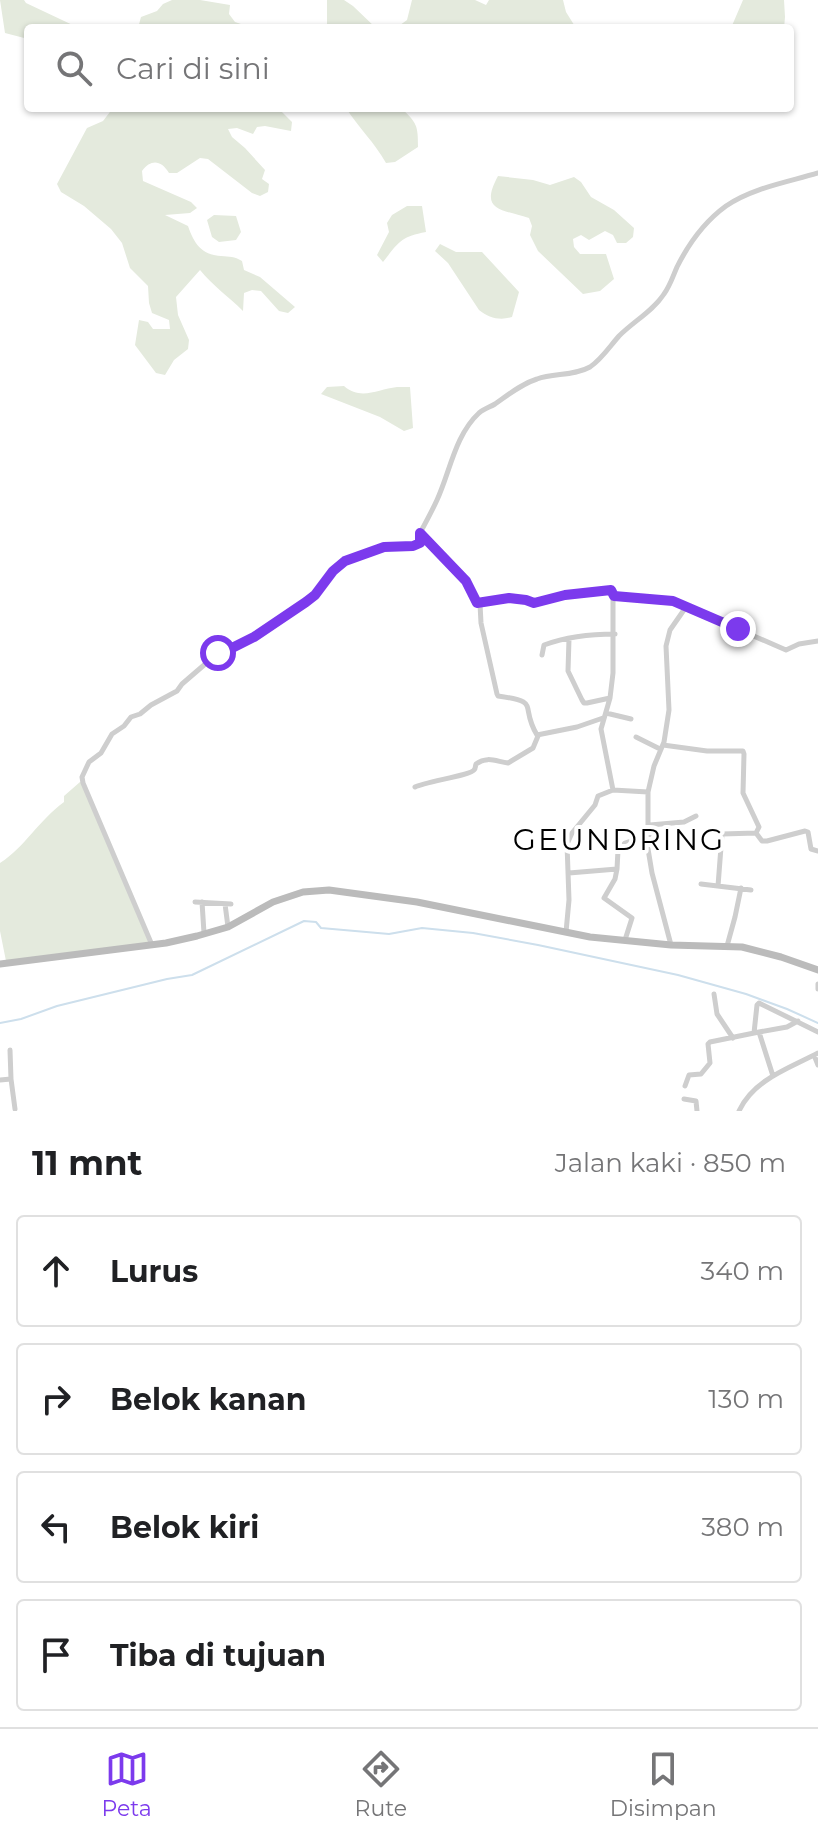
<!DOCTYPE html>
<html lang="id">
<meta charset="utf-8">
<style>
:root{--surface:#fff;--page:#f2f2f2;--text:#202124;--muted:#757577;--line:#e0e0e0;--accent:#7c3aed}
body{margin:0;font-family:Montserrat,sans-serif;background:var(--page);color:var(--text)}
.stop{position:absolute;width:24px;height:24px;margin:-18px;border:6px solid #7c3aed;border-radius:50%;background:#fff}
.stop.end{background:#7c3aed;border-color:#fff;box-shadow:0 2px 8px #0008}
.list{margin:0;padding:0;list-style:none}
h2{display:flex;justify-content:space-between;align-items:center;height:104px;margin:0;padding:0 32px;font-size:34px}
h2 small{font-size:26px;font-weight:400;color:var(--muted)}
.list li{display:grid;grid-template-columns:52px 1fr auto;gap:24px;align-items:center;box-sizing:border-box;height:112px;margin:0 16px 16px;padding:0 16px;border:2px solid var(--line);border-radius:8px}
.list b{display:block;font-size:30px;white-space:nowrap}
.list em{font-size:26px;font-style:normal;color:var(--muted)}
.icon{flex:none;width:44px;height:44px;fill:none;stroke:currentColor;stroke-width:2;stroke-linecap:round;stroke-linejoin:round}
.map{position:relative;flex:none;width:818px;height:1111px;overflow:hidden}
.search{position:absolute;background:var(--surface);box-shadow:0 2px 6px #0004;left:24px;right:24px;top:24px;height:88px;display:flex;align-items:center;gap:20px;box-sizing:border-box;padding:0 28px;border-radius:8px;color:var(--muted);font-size:30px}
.sheet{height:616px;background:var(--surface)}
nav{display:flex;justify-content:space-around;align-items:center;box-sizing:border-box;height:112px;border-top:2px solid var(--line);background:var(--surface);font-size:22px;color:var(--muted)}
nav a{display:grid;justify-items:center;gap:4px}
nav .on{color:var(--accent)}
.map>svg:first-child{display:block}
.green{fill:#e4eadd}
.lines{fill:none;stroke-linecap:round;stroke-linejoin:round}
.stream{stroke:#cddfec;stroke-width:2}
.street{stroke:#cecece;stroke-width:5}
.secondary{stroke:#bbb;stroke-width:7}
.route{stroke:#7c3aed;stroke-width:10}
.labels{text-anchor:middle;stroke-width:8;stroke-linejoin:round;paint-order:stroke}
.quarter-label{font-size:30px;letter-spacing:2px;fill:#000;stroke:#fff}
</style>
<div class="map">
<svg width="818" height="1111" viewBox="0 0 818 1111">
<rect width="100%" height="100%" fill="#fff"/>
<path class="green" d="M0,0H24L26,3L79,28H28V39L5,33Z
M172,0H200L230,5L229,14L235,22L253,28H138L141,17L157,11L163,4Z
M327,0H344L353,6L376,28H327Z
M412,0H475L486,5L489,0H563L566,12L576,28H396L407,20Z
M743,0H784L785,17L784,28H731Z
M113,108H278L292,122L291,131L265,126L257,127L253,134L237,128L228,129L232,137L245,148L265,170L262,179L269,184L268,192L260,196L252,193L208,159L200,158L177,173H169C161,160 151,159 142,171L143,181L191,202L197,208L190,213L165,215L188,226C194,243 201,255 221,256C230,257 234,256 242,261L244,270L260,277L295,307L288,313L279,311L261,291L252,290L244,293L243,311C228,296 213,286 200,270L176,297L178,315L189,340L188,349L174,360L165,375L156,373L135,345L139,320L148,322L153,329H170L169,320L152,313L149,303L148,286L130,268L122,243L111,229L84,206L61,192L57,184L87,128L103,121Z
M346,108H401C417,123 418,125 418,147L395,162L386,163C375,143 358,127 346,108Z
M498,176L533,180L550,185L574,177L581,182L591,197L614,210L634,228L633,237L626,243H617L613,235L605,231L589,240L581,235L573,239L574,247L580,254H606L614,279L600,291L583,294L538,251L530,235L532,226L529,218C501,209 479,211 498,176Z
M407,206H422L426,232C400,237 399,242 383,262L377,255L389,232L387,223L392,215Z
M214,215L236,216L241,232L236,240L219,242L212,237L207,220Z
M440,244L456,252H482L519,292L512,317C500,321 489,318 479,310L448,263L435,251Z
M344,386C361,401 378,389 397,387C401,387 406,387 410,387L413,428L404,431L380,417L321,394L327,387Z
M80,782H82L153,944L6,961L0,931V863C25,847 39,820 64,802V796Z"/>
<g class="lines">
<path class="stream" d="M0,1023L21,1019L57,1006L167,979L192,975L304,921L316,922L321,928L389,934L422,928L473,933L538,945L678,975L746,994L787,1009L818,1023"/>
<path class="street" d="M421,533L466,581L477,603L509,598L534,603L565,595L611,590L613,594V673L610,698L601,729L613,790L598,796L595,805L572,833L567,844L569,900L566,932
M614,596L673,601L786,650L799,644L818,641
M480,604L481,623L497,694L498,696C542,702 519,705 537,735L577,727L603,718
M569,639L568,671L582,700L584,703H587L610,698
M542,655L544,645C566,637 591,634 615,634
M606,713L631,719
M636,737L660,749
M663,745L707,751H743L744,754L743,793L759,827L756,833
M415,787C424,782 471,775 474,770C476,768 475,766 476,764C487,756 495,761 508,763L533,748L538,736
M613,790L648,792
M650,825L684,822L696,816
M617,869L615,879L604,898L632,918L625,940
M569,873L617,869L618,850L625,843L649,835
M701,884L751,890
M718,886L722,834L756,833L762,841H767L805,831L808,832L811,849L818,851
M195,902L231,904
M202,902L204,933
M225,904L228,927
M152,945L83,783L82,777L89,762L101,753L112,734L124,726L131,717L140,714L151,705L177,691L182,684L218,653L232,648L254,637L306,602L345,561L384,547L413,546L420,543L421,540L420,533C426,522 432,511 437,500C450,472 455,435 479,413C484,409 490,407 495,404C508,395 521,384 537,379C554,373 574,376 590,367C602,359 610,346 619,336C634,321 653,311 664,294C670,286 673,276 677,267C689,243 704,222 726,206C752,188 788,182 818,173
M671,945L652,873L648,849V792L654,766L664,742L669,710L666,646L670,630L686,607
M727,946L735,917L741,888
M818,984V989
M714,994L717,1014L733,1038
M759,1032L787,1027L798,1021
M754,1033L757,1005L759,1003L818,1032
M10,1050L11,1079
M814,1055L818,1065
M0,1080L11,1079L15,1109
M685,1086L689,1075L701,1074L710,1063L708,1044L710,1042L759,1032L773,1076
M684,1099L696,1101L697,1111
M739,1111C754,1079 790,1068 818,1053"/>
<path class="secondary" d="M0,964L166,943L197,936L228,927L273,902L303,892L329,890L417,902L590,937L671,945L742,947L781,957L818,970"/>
</g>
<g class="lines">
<path class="route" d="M218,653L232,648L254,637L306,602L315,595L333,571L345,561L384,547L413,546L420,543V533L466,581L477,603L509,598L526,600L534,603L565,595L611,590L614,596L673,601L738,629"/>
</g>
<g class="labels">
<g class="quarter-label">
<text x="619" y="850">GEUNDRING</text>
</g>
</g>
</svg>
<div class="stop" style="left:218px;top:653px"></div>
<div class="stop end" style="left:738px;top:629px"></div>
<div class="search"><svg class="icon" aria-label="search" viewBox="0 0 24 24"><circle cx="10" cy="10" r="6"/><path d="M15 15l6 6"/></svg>Cari di sini</div>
</div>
<section class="sheet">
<h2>11 mnt<small>Jalan kaki · 850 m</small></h2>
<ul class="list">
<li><svg class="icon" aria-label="ahead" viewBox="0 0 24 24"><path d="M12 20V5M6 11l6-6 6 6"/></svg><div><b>Lurus</b></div><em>340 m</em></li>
<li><svg class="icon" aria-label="right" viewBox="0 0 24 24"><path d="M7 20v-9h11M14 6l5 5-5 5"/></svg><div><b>Belok kanan</b></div><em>130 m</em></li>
<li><svg class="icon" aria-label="left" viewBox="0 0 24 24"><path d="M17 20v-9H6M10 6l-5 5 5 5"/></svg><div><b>Belok kiri</b></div><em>380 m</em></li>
<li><svg class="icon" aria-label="arrive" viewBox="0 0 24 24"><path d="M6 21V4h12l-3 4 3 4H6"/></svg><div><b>Tiba di tujuan</b></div></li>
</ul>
</section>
<nav>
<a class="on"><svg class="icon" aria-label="map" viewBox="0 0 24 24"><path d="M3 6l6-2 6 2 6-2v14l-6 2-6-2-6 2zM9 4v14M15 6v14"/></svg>Peta</a>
<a><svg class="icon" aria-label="directions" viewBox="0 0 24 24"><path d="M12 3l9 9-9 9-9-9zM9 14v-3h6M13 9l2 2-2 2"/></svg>Rute</a>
<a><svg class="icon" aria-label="saved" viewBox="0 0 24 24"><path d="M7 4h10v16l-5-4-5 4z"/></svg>Disimpan</a>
</nav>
